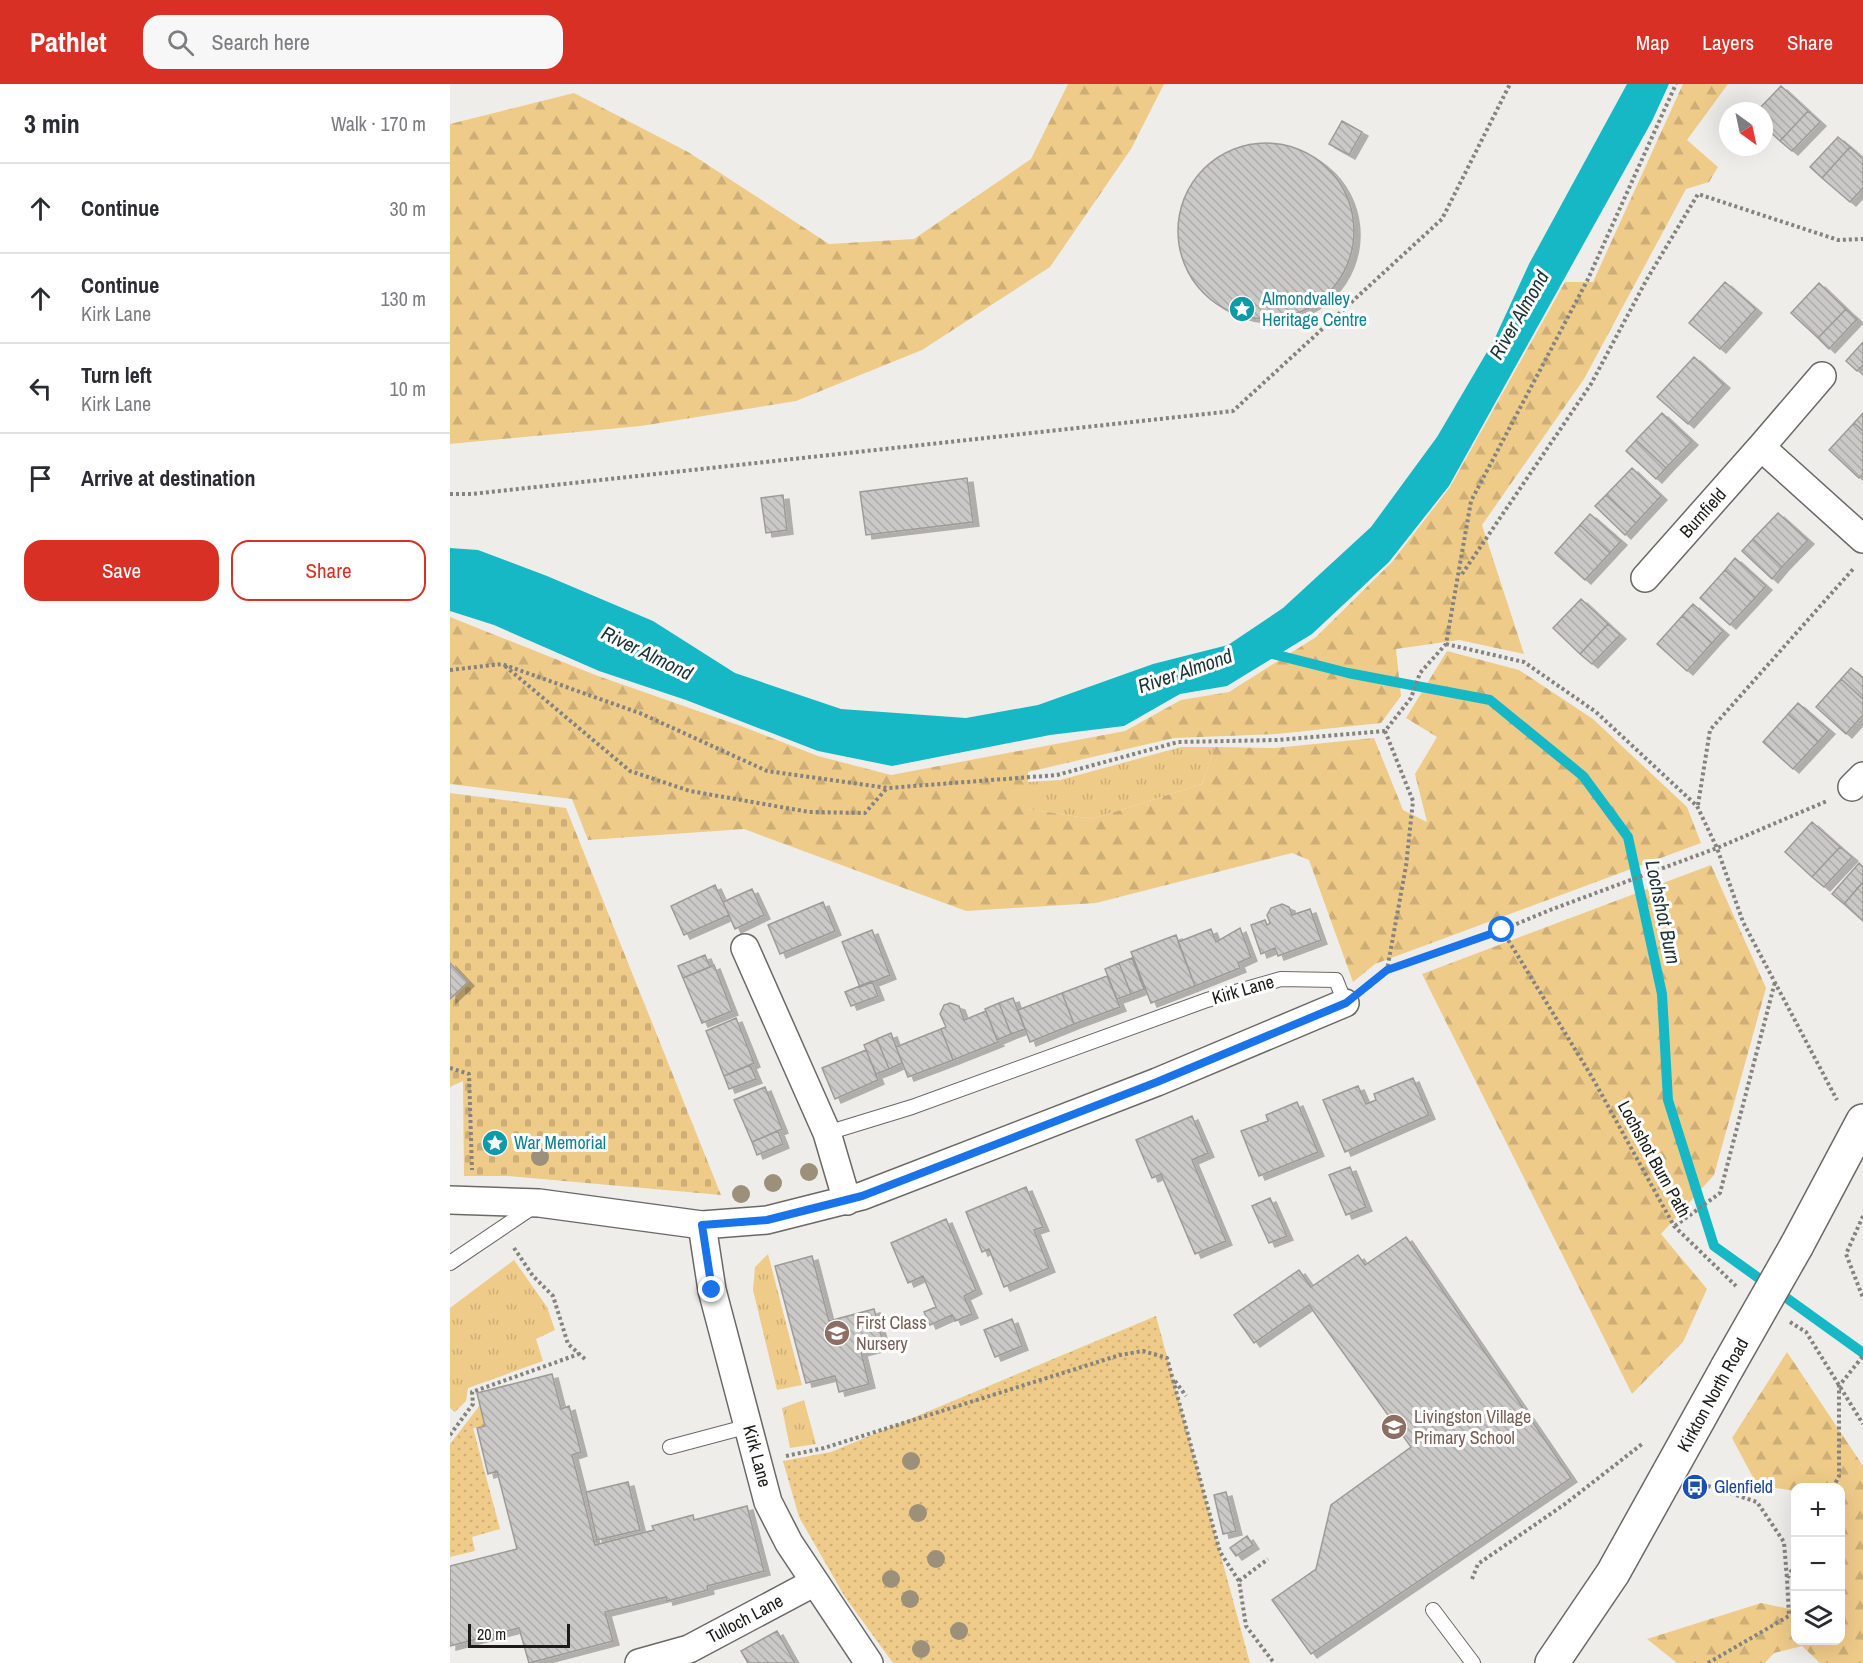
<!DOCTYPE html>
<meta charset="utf-8">
<style>
:root{--surface:#fff;--page:#f7f7f7;--text:#2b2b33;--muted:#7c7c81;--line:#e1e1e2;--accent:#d93025}
body{margin:0;font-family:"Archivo Narrow",sans-serif;background:var(--page);color:var(--text)}
.controls{position:absolute;right:18px;bottom:18px;display:grid;overflow:hidden;border-radius:12px;box-shadow:0 6px 24px #0002}
.controls button{width:54px;height:54px;display:grid;place-items:center;padding:0;border:0;border-bottom:2px solid var(--line);background:var(--surface);color:var(--text);font:30px sans-serif}
.compass{position:absolute;left:1269px;top:18px;width:54px;height:54px;border-radius:50%;background:var(--surface);box-shadow:0 6px 24px #0002;rotate:147deg}
.scale{position:absolute;left:18px;bottom:15px;width:102px;box-sizing:border-box;padding-left:6px;border:3px solid #1b1b19;border-top:0;font-size:16px;line-height:21px;white-space:nowrap;color:#1b1b19;-webkit-text-stroke:4px #fff;paint-order:stroke}
.stop{position:absolute;width:18px;height:18px;margin:-14px;border:4px solid #1a73e8;border-radius:50%;background:#fff}
.stop.end{background:#1a73e8;border-color:#fff;box-shadow:0 2px 6px #0008}
.list{margin:0;padding:0;list-style:none}
h2{display:flex;justify-content:space-between;align-items:center;height:78px;margin:0;padding:0 24px;font-size:26px}
h2 small{font-size:20px;font-weight:400;color:var(--muted)}
.list li{display:grid;grid-template-columns:39px 1fr auto;gap:18px;align-items:center;box-sizing:border-box;height:90px;padding:0 24px;border-top:2px solid var(--line)}
.list b{display:block;font-size:22px;white-space:nowrap}
.list p{margin:0;font-size:20px;white-space:nowrap;color:var(--muted)}
.list em{font-size:20px;font-style:normal;color:var(--muted)}
.actions{display:flex;gap:12px;padding:18px 24px}
.actions a{flex:1;padding:14px 0;border:2px solid var(--accent);border-radius:18px;text-align:center;font-size:21px;color:var(--accent)}
.actions .main{background:var(--accent);color:#fff}
.icon{flex:none;width:33px;height:33px;fill:none;stroke:currentColor;stroke-width:2;stroke-linecap:round;stroke-linejoin:round}
.map{position:relative;flex:none;width:1413px;height:1579px;overflow:hidden}
header{display:flex;align-items:center;gap:36px;box-sizing:border-box;height:84px;padding:0 30px;background:var(--accent);color:#fff}
header strong{font-size:28px}
nav{display:flex;gap:33px;margin-inline-start:auto;font-size:21px}
.search{width:420px;height:54px;background:var(--page);display:flex;align-items:center;gap:15px;box-sizing:border-box;padding:0 21px;border-radius:18px;color:var(--muted);font-size:22px}
main{display:flex}
aside{flex:1;background:var(--surface)}
.map>svg:first-child{display:block}
.grass{fill:url(#grass-tufts)}
.forest{fill:url(#forest-firs)}
.cemetery{fill:url(#cemetery-stones)}
.park{fill:url(#park-dots)}
.water{fill:#16b8c5}
.lines{fill:none;stroke-linecap:round;stroke-linejoin:round}
.stream{stroke:#16b8c5;stroke-width:10}
.building{fill:url(#building-back-hatch);stroke:#9d9b98;stroke-width:1.5;filter:url(#shadow)}
.lane-casing{stroke:#6b6966;stroke-width:16}
.street-casing{stroke:#6b6966;stroke-width:30}
.secondary-casing{stroke:#6b6966;stroke-width:36}
.path{stroke:#848380;stroke-width:4;stroke-dasharray:3 3;stroke-linecap:butt}
.lane{stroke:#fff;stroke-width:14}
.street{stroke:#fff;stroke-width:27}
.secondary{stroke:#fff;stroke-width:33}
.secondary-bridge-casing{stroke:#6b6966;stroke-width:36;stroke-linecap:butt}
.secondary-bridge{stroke:#fff;stroke-width:33}
.tree{fill:#9c907a}
.route{stroke:#1a73e8;stroke-width:8}
.labels{text-anchor:middle;stroke-width:6;stroke-linejoin:round;paint-order:stroke}
.culture-label{font-size:18px;fill:#0d838f;stroke:#fff;text-anchor:start}
.street-label{font-size:18px;fill:#1b1b19;stroke:#fff}
.education-label{font-size:18px;fill:#785e54;stroke:#fff;text-anchor:start}
.transit-label{font-size:18px;fill:#164399;stroke:#fff;text-anchor:start}
.water-label{font-size:20px;font-style:italic;fill:#1b3335;stroke:#fff}
</style>
<header>
<strong>Pathlet</strong>
<div class="search"><svg class="icon" aria-label="search" viewBox="0 0 24 24"><circle cx="10" cy="10" r="6"/><path d="M15 15l6 6"/></svg>Search here</div>
<nav><a>Map</a><a>Layers</a><a>Share</a></nav>
</header>
<main>
<aside>
<h2>3 min<small>Walk · 170 m</small></h2>
<ul class="list">
<li><svg class="icon" aria-label="ahead" viewBox="0 0 24 24"><path d="M12 20V5M6 11l6-6 6 6"/></svg><div><b>Continue</b></div><em>30 m</em></li>
<li><svg class="icon" aria-label="ahead" viewBox="0 0 24 24"><path d="M12 20V5M6 11l6-6 6 6"/></svg><div><b>Continue</b><p>Kirk Lane</p></div><em>130 m</em></li>
<li><svg class="icon" aria-label="left" viewBox="0 0 24 24"><path d="M17 20v-9H6M10 6l-5 5 5 5"/></svg><div><b>Turn left</b><p>Kirk Lane</p></div><em>10 m</em></li>
<li><svg class="icon" aria-label="arrive" viewBox="0 0 24 24"><path d="M6 21V4h12l-3 4 3 4H6"/></svg><div><b>Arrive at destination</b></div></li>
</ul>
<div class="actions"><a class="main">Save</a><a>Share</a></div>
</aside>
<div class="map">
<svg width="1413" height="1579" viewBox="0 0 1413 1579">
<defs>
<pattern id="grass-tufts" width="24" height="20" patternUnits="userSpaceOnUse" patternTransform="scale(1.5)"><rect width="24" height="20" fill="#efcb89"/><path d="M3 7l-1-3M5 7V3M7 7l1-3M15 17l-1-3M17 17v-4M19 17l1-3" fill="none" stroke="#ccae76"/></pattern>
<pattern id="forest-firs" width="22" height="20" patternUnits="userSpaceOnUse" patternTransform="scale(1.5)"><rect width="22" height="20" fill="#efcb89"/><path d="M5 1l3.5 6h-7zM16 11l3.5 6h-7z" fill="#ccae76"/></pattern>
<pattern id="cemetery-stones" width="16" height="16" patternUnits="userSpaceOnUse" patternTransform="scale(1.5)"><rect width="16" height="16" fill="#efcb89"/><path d="M2 7V4a2 2 0 0 1 4 0v3zM10 15v-3a2 2 0 0 1 4 0v3z" fill="#ccae76"/></pattern>
<pattern id="park-dots" width="8" height="8" patternUnits="userSpaceOnUse" patternTransform="scale(1.5)"><rect width="8" height="8" fill="#efcb89"/><path d="M2 2h.1M6 6h.1" fill="none" stroke="#ccae76" stroke-width="1.8" stroke-linecap="round"/></pattern>
<pattern id="building-back-hatch" width="6" height="6" patternUnits="userSpaceOnUse" patternTransform="scale(1.5)"><rect width="6" height="6" fill="#cbc9c6"/><path d="M-1 5l2 2M0 0l6 6M5-1l2 2" fill="none" stroke="#aeacaa"/></pattern>
<filter id="shadow"><feDropShadow dx="6" dy="4" stdDeviation="0" flood-color="#0004"/></filter>
</defs>
<rect width="100%" height="100%" fill="#efede9"/>
<path class="grass" d="M731,663H765L752,700L642,735L578,725V698L610,696Z
M318,1170L352,1301L327,1306L303,1206L305,1183Z
M64,1176L97,1223L105,1246L86,1255L93,1277L18,1304L16,1317L5,1328L0,1324V1224Z
M354,1316L366,1360L340,1364L332,1324Z"/>
<path class="forest" d="M618,0H714L681,65L600,183L472,266L346,317L191,342L0,360V40L124,9L238,68L379,160L464,155L581,75Z
M1233,0H1278L1237,56L1268,83L1259,98L1236,105L1134,295L1032,441L1074,570L1009,556L946,565L951,612L931,639L827,650L724,654L578,688V725L642,735L752,700L765,663L825,664L924,654L953,726L977,738L965,690L987,653L956,634L997,567L1069,586L1143,635L1237,723L1251,759L925,880L903,898L859,776L842,769L646,819L516,827L294,745L138,756L122,715L0,700V533L148,592L291,642L368,672L441,691L675,647L731,616L779,608L866,553L942,478L1000,403L1115,198H1143Z
M1261,781L1316,904L1264,1091L1211,1150L1257,1205L1233,1258L1182,1310L972,890Z
M1337,1268L1413,1382V1579H1370L1352,1562L1324,1569L1315,1579H1227L1197,1555L1311,1519L1345,1526L1346,1556H1390V1404H1346L1345,1407L1307,1401L1282,1354Z"/>
<path class="cemetery" d="M0,709L116,724L271,1111L57,1092H14L13,997L0,1003Z"/>
<path class="park" d="M706,1232L800,1579H443L395,1513L349,1433L333,1377L381,1368Z
M30,1321L35,1342L23,1344L50,1445L22,1453L25,1467L0,1473V1360Z"/>
<path class="water" d="M1177,0H1219L1202,37L999,402L939,478L862,550L777,602L730,610L674,642L600,651L442,682L368,667L236,616L149,587L44,541L0,527V464L28,466L97,492L203,537L285,589L391,625L516,634L588,621L703,580L778,561L833,524L921,443L987,353L1044,256L1079,180Z"/>
<g class="lines">
<path class="stream" d="M815,568L898,589L1040,616L1133,692L1178,753L1212,910L1218,1016L1264,1162L1413,1269"/>
</g>
<path class="building" d="M1331,2L1358,27L1330,57L1314,42V27H1307Z
M1358,27L1370,38L1342,67L1330,57Z
M892,37L912,48L899,71L879,60Z
M1388,53L1400,63L1372,94L1360,83Z
M728 147a88 88 0 1 1 176 0a88 88 0 1 1-176 0Z
M1400,63L1413,75V104L1400,118L1372,94Z
M1275,198L1306,225L1270,265L1239,239Z
M1369,199L1396,225L1368,254L1341,229Z
M1396,225L1407,235L1379,265L1368,254Z
M1413,258V281L1407,287L1396,277Z
M1244,273L1274,300L1238,340L1207,313Z
M1212,329L1242,357L1216,384L1186,356Z
M1413,329V347L1404,339Z
M1404,339L1413,347V390L1409,394L1379,366Z
M1186,356L1216,384L1206,395L1176,367Z
M1182,384L1211,412L1186,439L1156,411Z
M517,394L523,438L416,451L410,408Z
M333,411L337,446L316,449L311,414Z
M1156,411L1186,439L1175,451L1145,422Z
M1328,429L1358,456L1332,483L1303,455Z
M1140,430L1171,457L1160,469L1130,441Z
M1130,441L1160,469L1135,496L1105,469Z
M1303,455L1332,483L1322,495L1292,467Z
M1285,474L1316,502L1305,514L1275,486Z
M1275,486L1305,514L1280,541L1250,514Z
M1131,515L1158,540L1130,570L1103,544Z
M1243,520L1273,547L1262,559L1232,532Z
M1232,532L1262,559L1237,587L1207,560Z
M1158,540L1170,551L1142,580L1130,570Z
M1401,584L1413,594V615L1391,595Z
M1391,595L1413,615V631L1396,650L1366,623Z
M1348,619L1379,646L1368,658L1338,630Z
M1338,630L1368,658L1343,685L1313,658Z
M1362,738L1390,763L1362,793L1335,768Z
M1390,763L1402,773L1374,803L1362,793Z
M1409,779L1413,783V798L1394,820L1382,810Z
M1413,798V837L1394,820Z
M265,801L279,831L234,851L221,822Z
M302,805L314,831L285,845L273,818Z
M373,818L385,847L330,870L318,841Z
M832,820L839,823L842,831L860,825L871,856L828,872L825,864L811,870L801,841L815,836L817,841L820,839L817,831L821,824Z
M790,844L801,873L788,879L790,884L745,902L728,858L761,845L766,858Z
M422,846L440,891L410,903L392,858Z
M726,851L745,902L701,919L681,868Z
M255,871L260,883L233,894L228,882Z
M682,874L694,905L681,910L669,879Z
M0,879L18,898L0,915Z
M669,879L681,910L667,915L655,885Z
M264,881L282,927L252,939L233,894Z
M657,892L670,923L624,940L612,909Z
M422,897L428,912L401,922L395,908Z
M612,909L624,940L580,958L568,926Z
M563,914L575,945L561,950L549,919Z
M500,919L509,922L514,936L536,927L548,958L503,976L491,945L496,943L490,930L494,921Z
M549,919L561,950L547,956L535,925Z
M286,934L304,979L274,992L256,947Z
M491,945L503,976L458,993L446,963Z
M441,949L452,979L439,985L427,955Z
M427,955L439,985L426,990L414,961Z
M416,966L428,996L385,1015L372,984Z
M300,981L306,995L279,1005L274,992Z
M963,994L979,1031L895,1068L873,1016L908,1002L916,1020L926,1016L924,1010Z
M315,1003L332,1045L302,1058L284,1016Z
M847,1018L868,1068L809,1092L791,1047L818,1037L816,1031Z
M742,1032L758,1069L742,1076L776,1157L745,1170L711,1090L702,1094L686,1056Z
M328,1047L333,1060L307,1071L302,1058Z
M900,1083L916,1123L896,1131L879,1091Z
M576,1103L593,1143L584,1146L599,1184L554,1203L539,1165L532,1168L516,1128Z
M820,1114L837,1152L819,1159L802,1122Z
M496,1135L526,1206L514,1212L522,1230L505,1237L502,1231L480,1241L474,1228L486,1223L473,1192L458,1199L441,1159Z
M956,1153L1121,1394L861,1570L822,1516L866,1485L881,1421L961,1363L859,1221L804,1259L784,1231L849,1186L861,1203L908,1171L915,1181Z
M362,1172L379,1237L424,1225L434,1262L411,1268L419,1300L389,1308L385,1292L356,1299L325,1182Z
M562,1235L572,1262L545,1273L534,1246Z
M102,1290L111,1325L119,1322L131,1368L122,1371L145,1461L204,1446L202,1442L243,1431L244,1436L297,1422L314,1487L257,1502L258,1506L217,1517L216,1513L155,1528L163,1557L79,1579L69,1544L0,1562V1482L67,1465L47,1387L38,1390L27,1344L35,1342L27,1309Z
M178,1398L190,1446L147,1456L136,1408Z
M776,1408L786,1447L773,1450L764,1411Z
M797,1452L803,1461L786,1472L780,1464Z
M327,1547L345,1579H298L291,1567Z"/>
<g class="lines">
<g class="lane-casing">
<path id="lane" d="M377,1049L462,1023L757,916L831,895L886,896L895,919
M0,1179L83,1123
M220,1363L299,1342
M983,1526L1023,1579"/>
</g>
<g class="street-casing">
<path id="street" d="M1372,292L1311,363L1413,455
M1195,494L1311,363
M1402,703L1413,692
M295,864L377,1049L397,1117
M0,1116L89,1119L252,1141L317,1136L412,1112L707,998L895,919
M252,1141L262,1206L318,1418L339,1459L419,1579
M189,1579L239,1565L365,1498"/>
</g>
<g class="secondary-casing">
<path id="secondary" d="M1347,1161L1413,1037
M1102,1579L1163,1489L1277,1284"/>
</g>
<path class="path" d="M0,410H22L783,327L992,135L1060,0
M1012,490L1141,300L1197,195L1248,110L1388,156L1413,155
M996,560L1074,578L1146,628L1247,722L1267,764L1293,838L1387,1016
M55,582L180,687L240,707L359,728L415,729L437,704
M0,586L52,580L192,630L317,687L438,704L607,691L728,658L827,656L935,647L961,614L970,589L996,560L1021,417L1138,195L1226,0
M935,647L963,717L956,782L937,886
M1248,721L1260,646L1404,484
M1052,846L1142,993L1224,1142L1286,1202
M919,903L937,886L1052,846L1100,826L1267,764L1377,717
M0,984L19,990L22,1086
M1413,1132L1396,1170L1413,1214
M1225,1142L1270,1109L1325,898
M64,1164L83,1192L103,1212L118,1260L136,1276
M1340,1238L1356,1248L1413,1340
M725,1297L736,1312
M0,1351L23,1320L22,1308L129,1270
M336,1372L374,1364L670,1271L693,1267L717,1274L770,1468L789,1497L796,1542L824,1579
M1252,1400L1307,1418L1334,1458L1337,1495
M1383,1404L1389,1392V1302L1413,1272
M1022,1495L1028,1480L1115,1420L1192,1360
M789,1497L818,1475
M1258,1579L1339,1532L1337,1495L1346,1478"/>
<use href="#lane" class="lane"/>
<use href="#street" class="street"/>
<use href="#secondary" class="secondary"/>
<g class="secondary-bridge-casing">
<path id="secondary-bridge" d="M1277,1284L1347,1161"/>
</g>
<use href="#secondary-bridge" class="secondary-bridge"/>
</g>
<g class="tree">
<circle cx="90" cy="1073" r="9"/>
<circle cx="359" cy="1088" r="9"/>
<circle cx="323" cy="1099" r="9"/>
<circle cx="291" cy="1110" r="9"/>
<circle cx="461" cy="1377" r="9"/>
<circle cx="468" cy="1429" r="9"/>
<circle cx="486" cy="1475" r="9"/>
<circle cx="441" cy="1495" r="9"/>
<circle cx="460" cy="1515" r="9"/>
<circle cx="509" cy="1547" r="9"/>
<circle cx="471" cy="1565" r="9"/>
</g>
<g class="lines">
<path class="route" d="M262,1206L252,1141L317,1136L412,1112L707,998L896,919L937,886L1052,846"/>
</g>
<defs>
<g id="sight-disc" transform="scale(1.35)"><circle r="9.5" fill="#0f9aa8" stroke="#fff"/><path d="M0-6L1.8-2.2L6-1.7L2.9 1.2L3.7 5.4L0 3.3L-3.7 5.4L-2.9 1.2L-6-1.7L-1.8-2.2Z" fill="#fff"/></g>
<g id="school-disc" transform="scale(1.35)"><circle r="9.5" fill="#8d6e63" stroke="#fff"/><path d="M0-5L7-2L0 1L-7-2ZM-4 1L0 2.5L4 1V4Q0 6-4 4Z" fill="#fff"/></g>
<g id="bus-disc" transform="scale(1.35)"><circle r="9.5" fill="#1a4fb4" stroke="#fff"/><path d="M-5-6H5V4H4V6H2V4H-2V6H-4V4H-5ZM-3.5-4V0h7V-4ZM-3.5 1.2v1.5H-2V1.2ZM2 1.2v1.5H3.5V1.2Z" fill="#fff"/></g>
</defs>
<g fill-rule="evenodd">
<use href="#sight-disc" x="792" y="225"/>
<use href="#sight-disc" x="45" y="1059"/>
<use href="#school-disc" x="387" y="1249"/>
<use href="#school-disc" x="944" y="1343"/>
<use href="#bus-disc" x="1245" y="1403"/>
</g>
<g class="labels">
<g class="culture-label">
<text x="812" y="221">Almondvalley<tspan x="812" dy="21">Heritage Centre</tspan></text>
<text x="64" y="1065">War Memorial</text>
</g>
<g class="street-label">
<text transform="translate(1253 429) rotate(-48)" y="6">Burnfield</text>
<text transform="translate(793 906) rotate(-16)" y="6">Kirk Lane</text>
<text transform="translate(1204 1075) rotate(61)" y="6">Lochshot Burn Path</text>
<text transform="translate(1263 1311) rotate(-61)" y="6">Kirkton North Road</text>
<text transform="translate(307 1372) rotate(75)" y="6">Kirk Lane</text>
<text transform="translate(295 1535) rotate(-28)" y="6">Tulloch Lane</text>
</g>
<g class="education-label">
<text x="406" y="1245">First Class<tspan x="406" dy="21">Nursery</tspan></text>
<text x="964" y="1339">Livingston Village<tspan x="964" dy="21">Primary School</tspan></text>
</g>
<g class="transit-label">
<text x="1264" y="1409">Glenfield</text>
</g>
<g class="water-label">
<text transform="translate(1069 231) rotate(-60)" y="7">River Almond</text>
<text transform="translate(197 569) rotate(26)" y="7">River Almond</text>
<text transform="translate(735 587) rotate(-19)" y="7">River Almond</text>
<text transform="translate(1213 828) rotate(78)" y="7">Lochshot Burn</text>
</g>
</g>
</svg>
<div class="controls">
<button>+</button>
<button>−</button>
<button><svg class="icon" aria-label="layers" viewBox="0 0 24 24"><path d="M12 4l9 5-9 5-9-5zM3 14l9 5 9-5"/></svg></button>
</div>
<svg class="compass" viewBox="-18 -18 36 36"><path d="M0-13l5 13h-10z" fill="#e53935"/><path d="M0 13l5-13h-10z" fill="#7c7c81"/></svg>
<div class="scale">20 m</div>
<div class="stop" style="left:1052px;top:846px"></div>
<div class="stop end" style="left:262px;top:1206px"></div>
</div>
</main>
